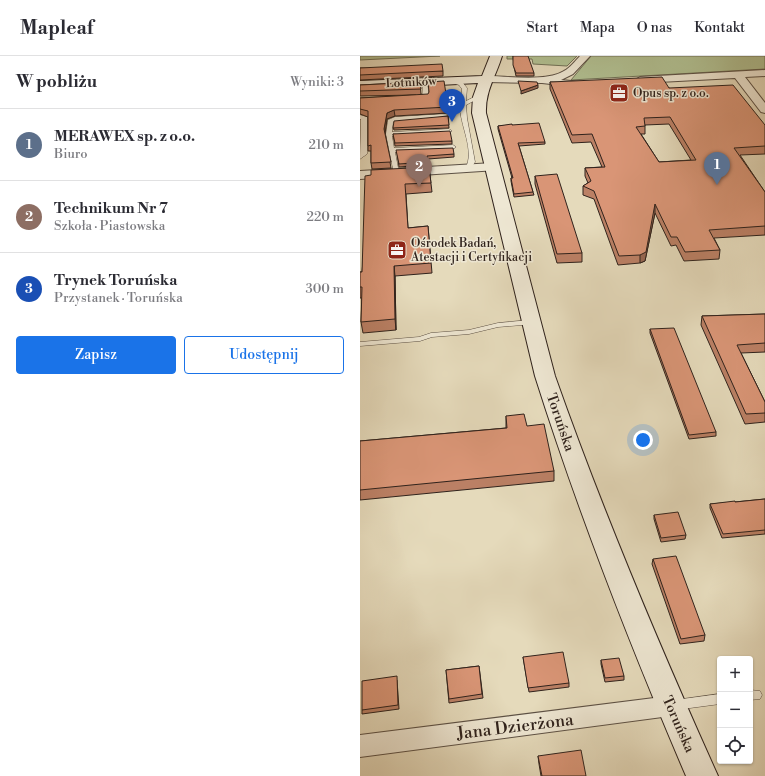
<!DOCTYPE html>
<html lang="pl">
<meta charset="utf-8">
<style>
:root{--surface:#fff;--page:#f7f7f7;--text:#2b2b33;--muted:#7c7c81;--line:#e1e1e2;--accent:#1a73e8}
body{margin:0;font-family:"Libre Bodoni",serif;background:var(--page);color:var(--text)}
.controls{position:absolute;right:12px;bottom:12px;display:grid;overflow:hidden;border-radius:4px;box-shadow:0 1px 3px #0004}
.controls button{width:36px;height:36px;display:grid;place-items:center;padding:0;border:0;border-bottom:1px solid var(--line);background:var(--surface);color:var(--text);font:20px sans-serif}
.you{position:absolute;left:283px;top:384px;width:14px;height:14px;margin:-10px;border:3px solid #fff;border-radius:50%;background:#1a73e8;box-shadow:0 0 0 6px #1a73e833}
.badge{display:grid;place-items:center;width:26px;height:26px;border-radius:50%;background:var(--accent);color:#fff;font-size:13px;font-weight:700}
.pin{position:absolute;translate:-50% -33px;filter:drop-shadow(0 1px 2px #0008)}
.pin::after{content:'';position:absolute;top:21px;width:14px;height:12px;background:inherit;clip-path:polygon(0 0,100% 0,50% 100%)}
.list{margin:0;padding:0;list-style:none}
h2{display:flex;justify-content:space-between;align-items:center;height:52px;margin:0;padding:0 16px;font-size:17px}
h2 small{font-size:13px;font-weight:400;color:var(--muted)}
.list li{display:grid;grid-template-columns:26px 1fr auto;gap:12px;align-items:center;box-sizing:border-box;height:72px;padding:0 16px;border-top:1px solid var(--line)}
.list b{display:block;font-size:15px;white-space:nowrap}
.list p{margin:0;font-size:13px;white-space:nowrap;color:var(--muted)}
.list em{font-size:13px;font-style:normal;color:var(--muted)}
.actions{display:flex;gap:8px;padding:12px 16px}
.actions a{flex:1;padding:9px 0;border:1px solid var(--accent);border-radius:4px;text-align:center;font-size:14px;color:var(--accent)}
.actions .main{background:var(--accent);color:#fff}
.icon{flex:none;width:22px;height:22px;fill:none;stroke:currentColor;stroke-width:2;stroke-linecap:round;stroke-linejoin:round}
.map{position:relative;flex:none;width:405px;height:720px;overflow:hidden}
header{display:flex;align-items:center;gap:24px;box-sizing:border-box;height:56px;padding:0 20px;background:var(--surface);border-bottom:1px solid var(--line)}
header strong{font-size:19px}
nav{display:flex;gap:22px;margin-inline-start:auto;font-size:14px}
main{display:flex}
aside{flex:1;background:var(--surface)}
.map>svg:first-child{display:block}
.green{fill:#b1c092;stroke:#707157}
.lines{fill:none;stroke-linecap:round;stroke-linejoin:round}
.lane-casing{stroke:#5c5044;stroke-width:1}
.street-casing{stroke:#5c5044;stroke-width:2}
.secondary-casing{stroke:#2f221c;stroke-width:2}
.lane{fill:#eee7d3;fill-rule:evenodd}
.street{fill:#eee7d3;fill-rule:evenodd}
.secondary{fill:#eee7d3;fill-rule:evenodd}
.wall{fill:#bb8065;stroke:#2f221c;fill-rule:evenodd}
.shaded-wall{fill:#986853;stroke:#2f221c}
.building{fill:#d99576;stroke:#2f221c;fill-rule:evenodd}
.labels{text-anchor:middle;stroke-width:3;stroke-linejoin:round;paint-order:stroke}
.far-street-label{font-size:12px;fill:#2f221c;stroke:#eee7d3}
.far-poi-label{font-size:12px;fill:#2f221c;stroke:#eee7d3;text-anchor:start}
.street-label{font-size:14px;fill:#2f221c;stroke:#eee7d3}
.near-street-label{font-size:17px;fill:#2f221c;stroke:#eee7d3}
</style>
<header>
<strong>Mapleaf</strong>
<nav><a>Start</a><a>Mapa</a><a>O nas</a><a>Kontakt</a></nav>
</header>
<main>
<aside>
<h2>W pobliżu<small>Wyniki: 3</small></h2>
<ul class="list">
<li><span class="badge" style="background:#5c6f8a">1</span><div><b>MERAWEX sp. z o.o.</b><p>Biuro</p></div><em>210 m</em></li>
<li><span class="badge" style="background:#8d6e63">2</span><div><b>Technikum Nr 7</b><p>Szkoła · Piastowska</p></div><em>220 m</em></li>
<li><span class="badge" style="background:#1a4fb4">3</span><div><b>Trynek Toruńska</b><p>Przystanek · Toruńska</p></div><em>300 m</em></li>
</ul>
<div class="actions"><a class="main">Zapisz</a><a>Udostępnij</a></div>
</aside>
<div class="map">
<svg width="405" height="720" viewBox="0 0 405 720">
<rect width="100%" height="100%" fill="#e5dabb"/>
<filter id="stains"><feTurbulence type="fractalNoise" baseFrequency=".005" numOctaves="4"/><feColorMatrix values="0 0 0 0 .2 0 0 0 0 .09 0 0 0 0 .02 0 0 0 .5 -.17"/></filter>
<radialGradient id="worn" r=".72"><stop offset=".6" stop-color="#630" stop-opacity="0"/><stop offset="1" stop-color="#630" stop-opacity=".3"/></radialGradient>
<path class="green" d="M0,0H80L0,4Z
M147,0H217L207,10L173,8L172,3H147Z
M231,0H405V13L211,24Z"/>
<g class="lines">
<g class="lane-casing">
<path id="lane" d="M88,22L103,27L107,32L106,45L118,39L123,40L106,49L107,62L115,106L110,114L108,115L105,113C116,95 99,68 100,49C100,44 102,38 102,33L99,29L86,25L85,24Z
M62,24L67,25L69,41L66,43L55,42V40L63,39Z
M86,58L89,60L88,61L33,66L32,76L89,73L92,75L89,77L32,80L34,92L93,89L96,91L93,93L35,96L39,117L34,118L26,78L28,64L35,61Z
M0,59L7,61V98L0,103L1,63H0Z
M171,264L175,266L174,268L138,271L109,278L72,281L60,285L0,290V286L59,281L71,277L109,274L138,267Z
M390,634L400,635L402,639L400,643L390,644Z
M360,638V648L315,654L311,653L309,649L311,645L315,644Z"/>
</g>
<g class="street-casing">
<path id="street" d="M220,0H230L213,18L201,24L222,26L223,28L218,31L182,27L127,26L122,23L127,20C148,20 186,26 204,15C210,12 215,5 220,0Z
M405,14V20L385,21L405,47V57L401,56L375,22L280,27L275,24L280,21Z
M133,107L137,108L139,111L137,114L0,123V115Z
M310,640L319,643L322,650L319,657L310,660L0,701V679Z"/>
</g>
<g class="secondary-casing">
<path id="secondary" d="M130,0H142C136,20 125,35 126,57L195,320C243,456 299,589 358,720H326C270,589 218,456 175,320L112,57L113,41L118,27L0,33V25L122,20Z"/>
</g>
<use href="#lane" class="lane"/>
<use href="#street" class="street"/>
<use href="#secondary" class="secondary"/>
</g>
<path class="wall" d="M153,0L174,17V20H156L154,11Z
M0,12L83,15V20L0,24Z
M60,26L61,38L88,51V57L35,60L27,63L25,77L31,112L12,113L11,107V95H8V61L0,58V42L56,39L0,40V29Z
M190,26L309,32L405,69V98L380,99L405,136V179L354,182L360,194L359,203L324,205L316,189L311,190L295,157L285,205L280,207L258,209L234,143L223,139V130L228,127L225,120V112L242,111L231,86L212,87L190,33ZM309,68L331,104L299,106L281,78H285V69Z
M88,60L89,72L34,74L33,72Z
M152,69L185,86V88L159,90L173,136L174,139L154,141L151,125V122H152L138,73V70Z
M33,78L92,85V88L35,90Z
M37,97L94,98V101L68,103V109L39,111Z
M69,111L72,136L46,138L48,172L68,170L72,217L35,220L36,274L3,277L1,266L2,242H0V216H2L11,119Z
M175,120L222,197V206L197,207L175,128Z
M405,258V296L381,297L405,346V366L385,368L341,269L342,260Z
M290,273L356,376V380L329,383L290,277Z
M146,360L167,370L194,415V425L0,444V385L146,372Z
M405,443V478L362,482L350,452V448L375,446Z
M294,459L326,479L325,483L301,486L294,463Z
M293,503L345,579L344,585L320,588L292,508Z
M163,601L209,627V631L169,636Z
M241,604L264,620V624L245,626L241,608Z
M119,610L123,642L89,647L86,614Z
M37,624L39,653L2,658V654Z
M178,700L226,720H181L179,708Z"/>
<path class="shaded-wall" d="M178,29V32L161,38V35Z
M34,54L35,60L27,63L25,78L24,73L27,57Z
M295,148V157L285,205L280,207V199Z
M34,210L35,220L36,274L35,263Z"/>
<path class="building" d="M153,0H168L174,17H156L153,9Z
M82,8L83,15L0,19V12Z
M302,21L309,32L373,29L405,69V90L374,92L405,136V170L349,174L360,194L325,196L317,181H311L295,148L286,196L280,199L259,200L234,135L223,130L231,125L225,112L245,111L232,78L212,79L190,26ZM310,61L336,104L299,106L276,71L285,70L284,62Z
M84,25L88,51L34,54L27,57L24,73L31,106L11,107V89L8,90V55L0,53V42L68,38L69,36L68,26Z
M158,25L177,26L178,29L161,35Z
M60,26L61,33L0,35V29Z
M88,60L89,69L33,72L34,65Z
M179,67L185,86L158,87L173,136L154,138L151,122H153L138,70L152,68V69Z
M90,75L92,85L35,87L33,78Z
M93,92L94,98L67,100L68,106L39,108L36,94Z
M69,111L71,127L45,128L48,172L68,170L71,207L34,210L35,263L1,266L2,231H0V216H2L5,120L11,119V114Z
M197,118L222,197L197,198L175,120Z
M405,258V287L377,289L405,346V357L386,358L342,260Z
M314,272L356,376L329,379L290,273Z
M164,358L167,370L184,368L194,415L0,434V385L147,372L146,360Z
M405,443V474L363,478L350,448L375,445V446Z
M318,456L326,479L301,482L294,459Z
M316,500L345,579L321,583L293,503Z
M203,596L209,627L168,632L163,601Z
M259,602L264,620L245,622L241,604Z
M119,610L122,638L89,643L86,614Z
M37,620L38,649L2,654V625Z
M221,694L226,720H182L178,700Z"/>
<defs>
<g id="office-square" transform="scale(1)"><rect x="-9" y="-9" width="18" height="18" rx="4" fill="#8f2418" stroke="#eee7d3"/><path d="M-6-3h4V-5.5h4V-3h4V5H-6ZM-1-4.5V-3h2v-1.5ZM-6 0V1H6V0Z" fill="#fff"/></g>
</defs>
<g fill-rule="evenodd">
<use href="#office-square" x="259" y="37"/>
<use href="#office-square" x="37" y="194"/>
</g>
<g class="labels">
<g class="far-street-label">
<text transform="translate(51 26) rotate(-3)" y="4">Lotników</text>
</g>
<g class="far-poi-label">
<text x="273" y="41">Opus sp. z o.o.</text>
<text x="51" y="191">Ośrodek Badań,<tspan x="51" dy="14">Atestacji i Certyfikacji</tspan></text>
</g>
<g class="street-label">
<text transform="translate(201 366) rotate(71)" y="5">Toruńska</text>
<text transform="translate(319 668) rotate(66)" y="5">Toruńska</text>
</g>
<g class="near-street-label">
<text transform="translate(155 670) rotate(-7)" y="6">Jana Dzierżona</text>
</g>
</g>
<rect width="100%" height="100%" filter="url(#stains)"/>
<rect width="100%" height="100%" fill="url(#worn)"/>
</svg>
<div class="controls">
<button>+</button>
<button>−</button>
<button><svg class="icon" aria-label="locate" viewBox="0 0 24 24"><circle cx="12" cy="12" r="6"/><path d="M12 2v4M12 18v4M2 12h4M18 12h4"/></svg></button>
</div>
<div class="you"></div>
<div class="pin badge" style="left:357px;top:129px;background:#5c6f8a">1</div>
<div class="pin badge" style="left:59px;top:131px;background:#8d6e63">2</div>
<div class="pin badge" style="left:92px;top:66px;background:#1a4fb4">3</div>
</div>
</main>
